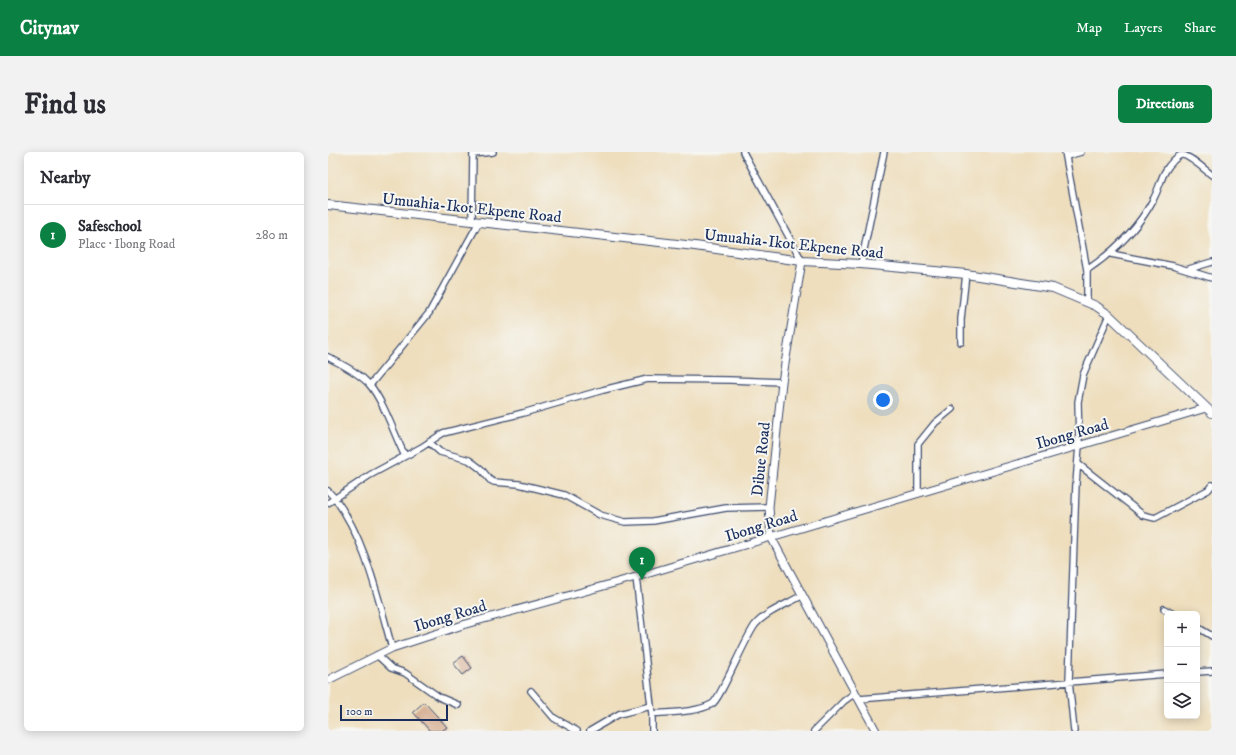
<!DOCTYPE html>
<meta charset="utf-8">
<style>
:root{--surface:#fff;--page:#f2f2f3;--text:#2b2b33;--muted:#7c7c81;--line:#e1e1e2;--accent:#0b8043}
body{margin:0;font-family:"IM FELL DW Pica",serif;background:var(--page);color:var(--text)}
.controls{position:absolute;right:12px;bottom:12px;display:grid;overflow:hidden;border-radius:6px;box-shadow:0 2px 10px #0003}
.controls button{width:36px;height:36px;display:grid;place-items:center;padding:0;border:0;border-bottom:1px solid var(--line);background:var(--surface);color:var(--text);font:20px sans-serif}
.scale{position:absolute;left:12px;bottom:10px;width:108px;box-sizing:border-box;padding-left:4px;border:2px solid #1b2f5e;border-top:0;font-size:11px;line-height:14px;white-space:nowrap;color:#1b2f5e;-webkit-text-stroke:3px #f6f6f2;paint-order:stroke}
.you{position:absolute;left:555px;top:248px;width:14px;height:14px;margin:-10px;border:3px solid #fff;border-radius:50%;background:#1a73e8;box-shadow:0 0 0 6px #1a73e833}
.badge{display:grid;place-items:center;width:26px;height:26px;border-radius:50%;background:var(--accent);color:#fff;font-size:13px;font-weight:700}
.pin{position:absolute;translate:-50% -33px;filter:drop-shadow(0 1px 2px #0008)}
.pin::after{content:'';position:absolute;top:21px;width:14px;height:12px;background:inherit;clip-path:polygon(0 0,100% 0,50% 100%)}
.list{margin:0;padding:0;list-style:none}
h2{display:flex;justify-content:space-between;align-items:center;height:52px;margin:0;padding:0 16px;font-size:17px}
h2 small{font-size:13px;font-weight:400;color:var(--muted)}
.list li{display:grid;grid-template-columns:26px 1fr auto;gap:12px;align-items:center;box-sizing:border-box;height:60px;padding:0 16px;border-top:1px solid var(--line)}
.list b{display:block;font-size:15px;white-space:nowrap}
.list p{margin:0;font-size:13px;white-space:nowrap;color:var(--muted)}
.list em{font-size:13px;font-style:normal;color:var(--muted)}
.icon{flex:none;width:22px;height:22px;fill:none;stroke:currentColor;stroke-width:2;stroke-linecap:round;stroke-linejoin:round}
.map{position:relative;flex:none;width:884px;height:579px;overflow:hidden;border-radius:6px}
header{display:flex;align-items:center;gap:24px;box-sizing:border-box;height:56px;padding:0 20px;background:var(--accent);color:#fff}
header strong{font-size:19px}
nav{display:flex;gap:22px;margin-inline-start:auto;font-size:14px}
.intro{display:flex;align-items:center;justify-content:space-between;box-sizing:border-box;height:96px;padding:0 24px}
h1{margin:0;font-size:28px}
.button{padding:10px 18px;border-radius:6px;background:var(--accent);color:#fff;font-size:14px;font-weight:700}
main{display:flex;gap:24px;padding:0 24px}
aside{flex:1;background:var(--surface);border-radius:6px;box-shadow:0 2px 10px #0003}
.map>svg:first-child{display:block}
.building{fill:#d2a586}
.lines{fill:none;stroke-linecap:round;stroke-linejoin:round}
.minor-casing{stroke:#3b496c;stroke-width:8}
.tertiary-casing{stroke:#3b496c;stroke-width:9}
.secondary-casing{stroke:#3b496c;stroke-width:10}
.minor{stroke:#fff;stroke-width:5.5}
.tertiary{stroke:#fff;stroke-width:7}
.secondary{stroke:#fff;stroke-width:8}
.labels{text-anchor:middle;stroke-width:4;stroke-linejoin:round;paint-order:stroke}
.street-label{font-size:16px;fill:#1b2f5e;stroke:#f6f6f2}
</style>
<header>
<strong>Citynav</strong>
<nav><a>Map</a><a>Layers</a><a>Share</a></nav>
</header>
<div class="intro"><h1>Find us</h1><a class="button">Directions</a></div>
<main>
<aside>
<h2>Nearby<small></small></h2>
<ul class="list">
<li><span class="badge">1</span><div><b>Safeschool</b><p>Place · Ibong Road</p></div><em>280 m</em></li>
</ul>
</aside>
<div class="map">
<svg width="884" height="579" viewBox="0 0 884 579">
<rect width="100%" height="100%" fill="#f6f6f2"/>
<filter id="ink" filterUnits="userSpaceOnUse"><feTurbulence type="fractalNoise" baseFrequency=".025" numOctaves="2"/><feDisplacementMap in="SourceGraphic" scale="8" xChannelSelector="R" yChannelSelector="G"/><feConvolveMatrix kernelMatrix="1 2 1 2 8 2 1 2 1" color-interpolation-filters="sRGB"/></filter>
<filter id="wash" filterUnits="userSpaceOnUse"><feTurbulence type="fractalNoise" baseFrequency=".012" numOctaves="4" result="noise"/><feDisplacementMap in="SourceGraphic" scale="16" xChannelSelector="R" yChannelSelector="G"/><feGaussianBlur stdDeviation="0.9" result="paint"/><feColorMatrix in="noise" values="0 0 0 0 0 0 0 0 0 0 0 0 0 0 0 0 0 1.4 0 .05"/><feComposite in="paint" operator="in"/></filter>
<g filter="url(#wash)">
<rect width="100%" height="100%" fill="#eedebd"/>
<g id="blocks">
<path class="building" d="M135,504L144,516L135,523L125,511Z
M96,550L119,575L114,579H102L85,560Z"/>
</g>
</g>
<g filter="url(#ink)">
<use href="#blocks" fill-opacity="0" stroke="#3b496c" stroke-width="1"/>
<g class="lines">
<g class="minor-casing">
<path id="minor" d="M415,0L474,109
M737,0L759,118V150
M145,2L165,0
M739,4L753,0
M144,70L145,0
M783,102L845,114L884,126
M533,112L556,0
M861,117L884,110
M759,118C787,99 809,78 825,48C834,31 832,22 846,8C849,6 850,3 854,3C861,3 877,18 884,23
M633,190V167L638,122
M0,205C14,213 30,220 41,232C55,248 67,284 77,304
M42,233L101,161L151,70
M101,290L112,300L141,308L153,317L162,328L166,330L191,332L236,343L272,363L297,370L325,369L398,356L441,355
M750,312L815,363L827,366L880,338L884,333
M0,339C34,373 51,449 64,496
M590,341V292L607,271L624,257
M0,351L42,323L94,295L115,281L195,261L275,238L320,227L402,228L454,230
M308,425L324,562V579
M836,457L845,462
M869,475L884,484
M49,503L63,516L77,521L111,545L130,553
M869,520L884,519
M203,539L226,566L249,579
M531,547L839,522
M324,562C342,560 367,561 384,552C392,548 416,488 427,473C438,460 459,452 473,444
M262,579L291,562L323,554
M486,579L516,549L527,541
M746,579L741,529L748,332L751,293L750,250L755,223L781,163"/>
</g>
<g class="tertiary-casing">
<path id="tertiary" d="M474,109L454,230L441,355L443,385L548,579
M0,528L64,496L138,472L308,425L878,256"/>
</g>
<g class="secondary-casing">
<path id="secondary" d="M0,53L367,94L474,109L533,112L638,122L725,136L768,154L781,163L884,261"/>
</g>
<use href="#minor" class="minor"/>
<use href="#tertiary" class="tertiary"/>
<use href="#secondary" class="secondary"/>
</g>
</g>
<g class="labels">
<g class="street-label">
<text transform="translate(144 55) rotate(6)" y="6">Umuahia-Ikot Ekpene Road</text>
<text transform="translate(466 91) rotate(6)" y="6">Umuahia-Ikot Ekpene Road</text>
<text transform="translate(744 281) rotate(-16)" y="6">Ibong Road</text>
<text transform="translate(432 307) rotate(-84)" y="6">Dibue Road</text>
<text transform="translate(433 373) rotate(-17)" y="6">Ibong Road</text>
<text transform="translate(122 463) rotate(-17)" y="6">Ibong Road</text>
</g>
</g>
</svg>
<div class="controls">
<button>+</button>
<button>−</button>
<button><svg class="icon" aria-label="layers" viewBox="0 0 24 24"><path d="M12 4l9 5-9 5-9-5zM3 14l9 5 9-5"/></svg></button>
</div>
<div class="scale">100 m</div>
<div class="you"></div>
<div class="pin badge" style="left:314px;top:428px">1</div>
</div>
</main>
